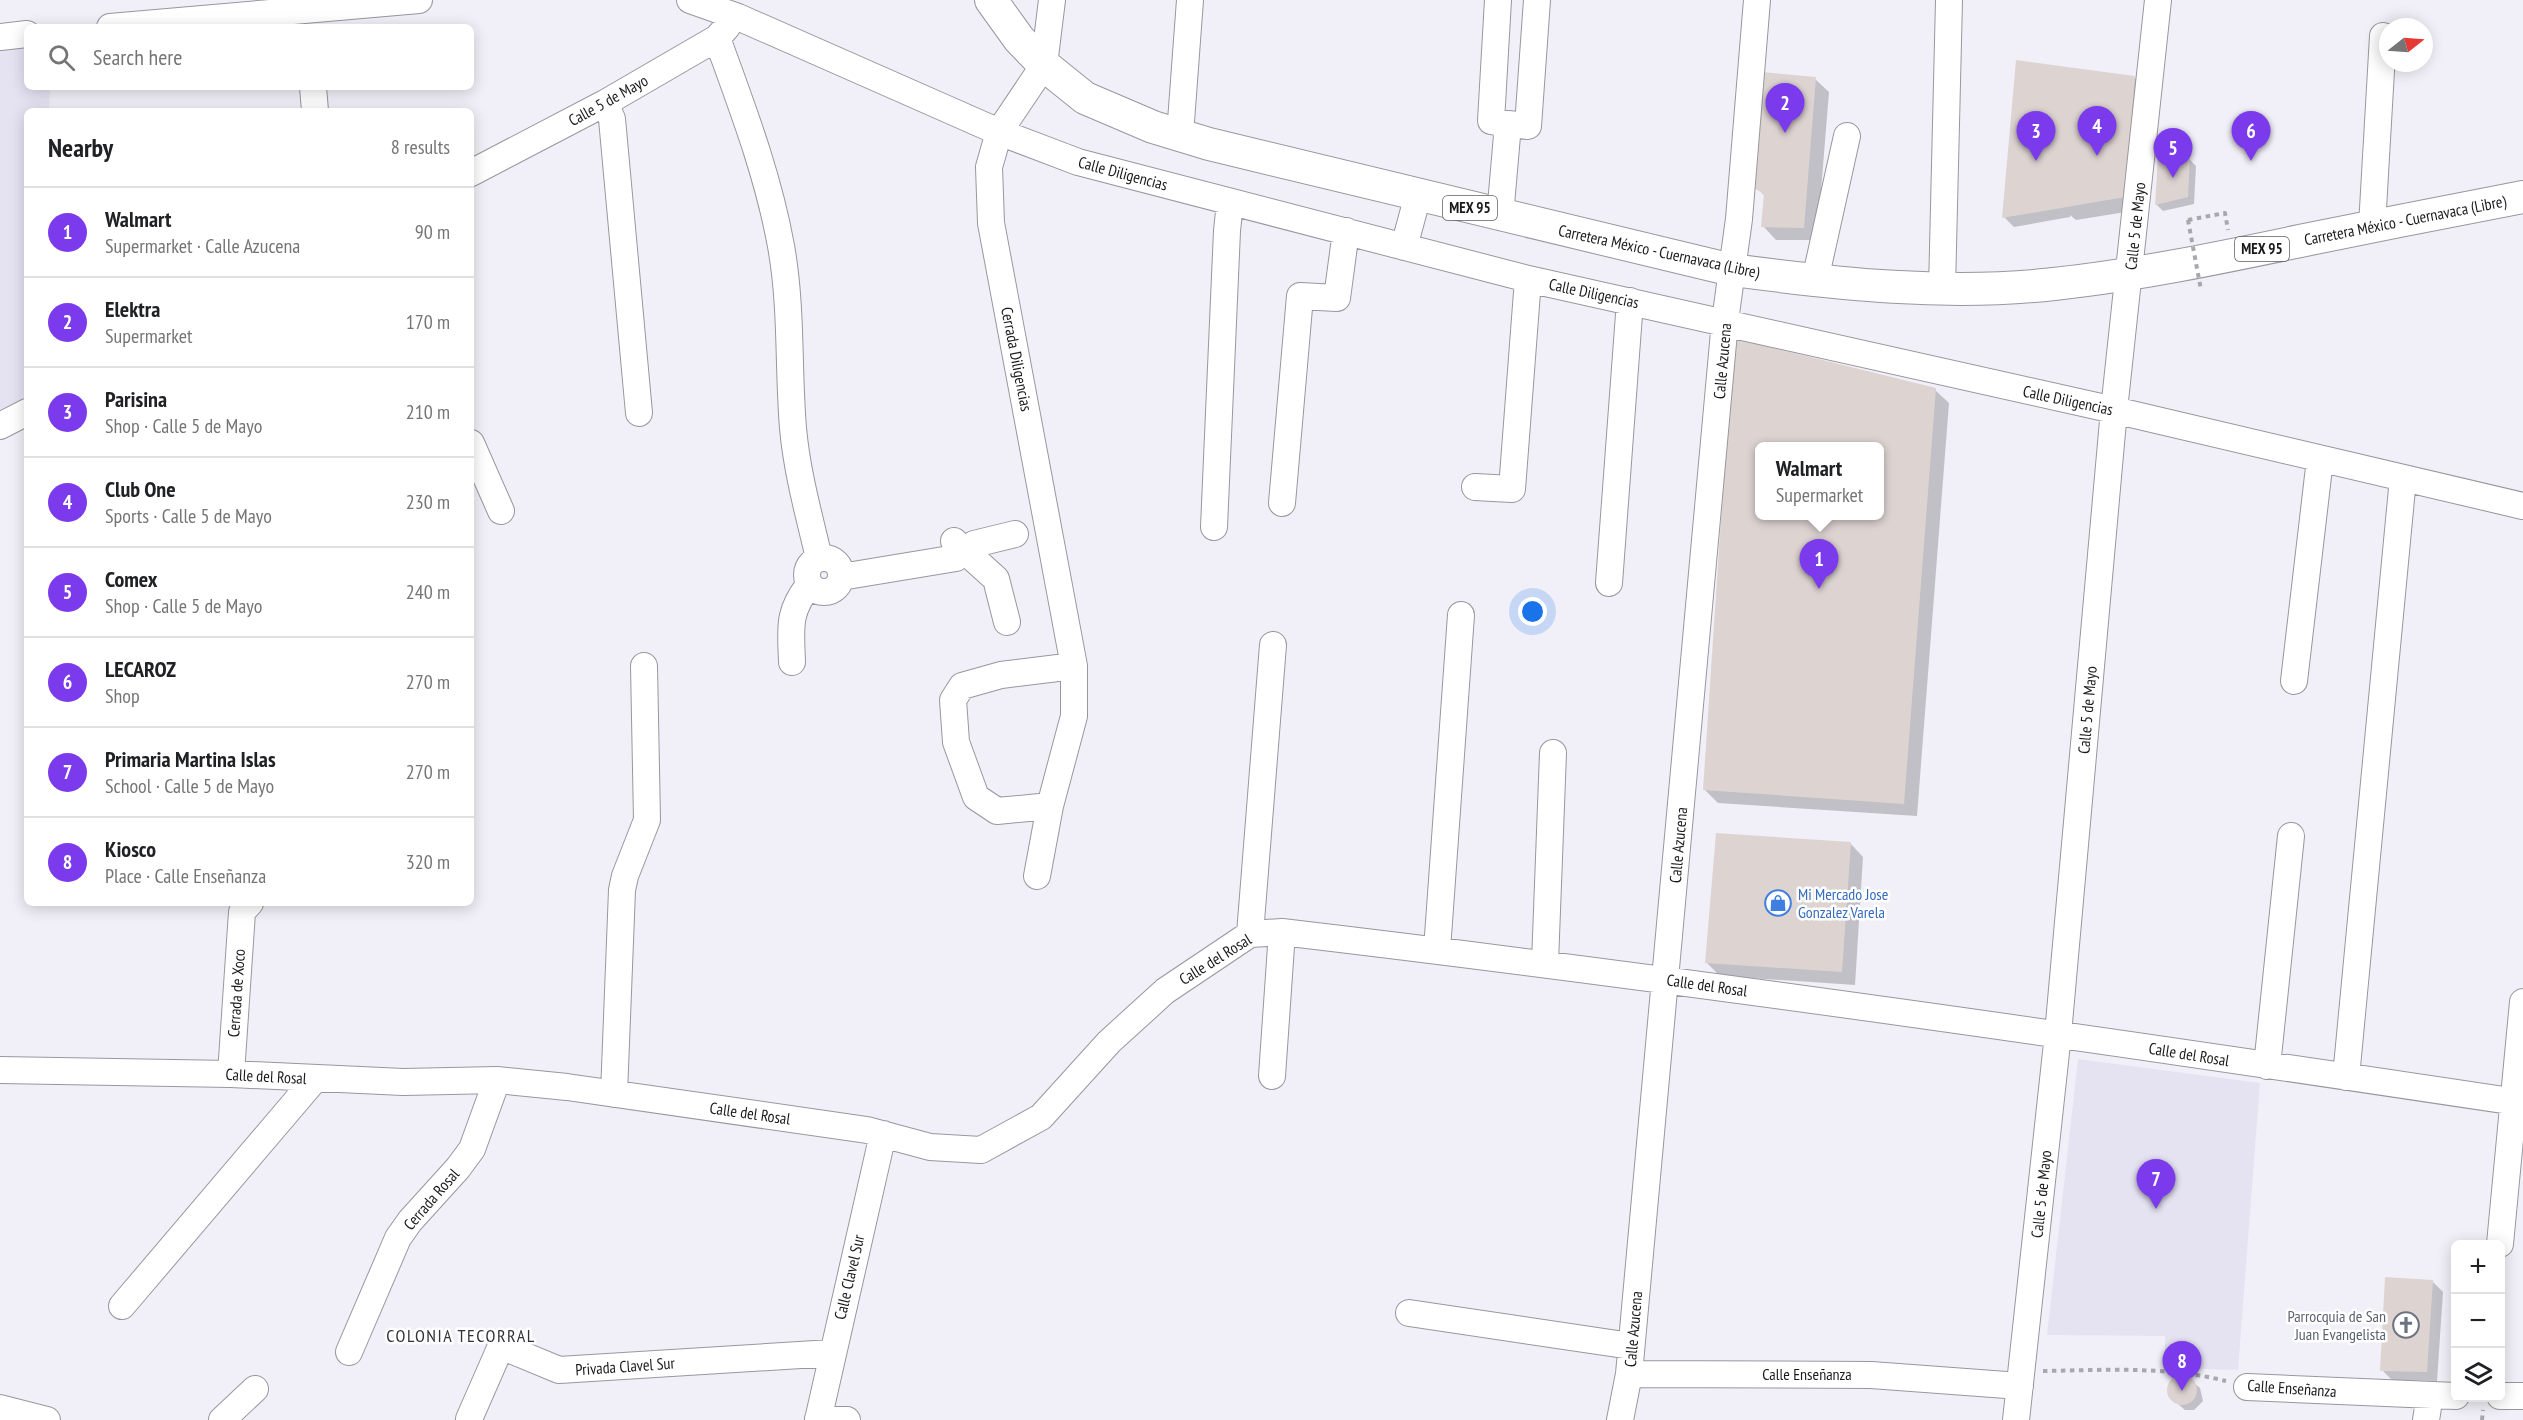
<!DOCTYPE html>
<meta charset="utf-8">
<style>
:root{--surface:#fff;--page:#f2f2f2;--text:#202124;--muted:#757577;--line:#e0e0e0;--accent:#7c3aed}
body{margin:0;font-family:"PT Sans Narrow",sans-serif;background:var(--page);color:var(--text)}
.controls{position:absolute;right:18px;bottom:18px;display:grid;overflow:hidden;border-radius:9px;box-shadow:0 3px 15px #0003}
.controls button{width:54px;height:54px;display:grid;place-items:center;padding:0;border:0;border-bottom:2px solid var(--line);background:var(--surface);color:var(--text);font:30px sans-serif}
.compass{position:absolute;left:2379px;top:18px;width:54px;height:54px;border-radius:50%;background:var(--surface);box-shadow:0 3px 15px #0003;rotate:73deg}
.you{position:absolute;left:1533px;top:612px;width:21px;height:21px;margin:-15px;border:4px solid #fff;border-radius:50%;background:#1a73e8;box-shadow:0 0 0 9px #1a73e833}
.badge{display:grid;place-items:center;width:39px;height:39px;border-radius:50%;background:var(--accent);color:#fff;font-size:20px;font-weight:700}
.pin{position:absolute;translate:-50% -50px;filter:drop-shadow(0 2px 3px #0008)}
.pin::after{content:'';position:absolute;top:32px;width:21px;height:18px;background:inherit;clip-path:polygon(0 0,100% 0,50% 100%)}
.popup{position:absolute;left:1755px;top:442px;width:129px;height:78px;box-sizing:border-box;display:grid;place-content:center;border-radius:9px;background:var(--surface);filter:drop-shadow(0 2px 4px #0005);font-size:20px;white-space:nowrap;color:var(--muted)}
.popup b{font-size:22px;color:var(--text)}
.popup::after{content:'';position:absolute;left:50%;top:100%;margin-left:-12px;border:12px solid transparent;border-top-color:var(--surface)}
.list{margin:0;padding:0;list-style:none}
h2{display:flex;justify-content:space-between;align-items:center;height:78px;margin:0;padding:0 24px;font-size:26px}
h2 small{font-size:20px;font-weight:400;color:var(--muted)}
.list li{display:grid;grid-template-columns:39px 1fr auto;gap:18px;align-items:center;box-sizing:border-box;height:90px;padding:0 24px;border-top:2px solid var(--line)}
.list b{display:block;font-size:22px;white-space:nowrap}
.list p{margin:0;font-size:20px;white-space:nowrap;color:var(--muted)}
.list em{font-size:20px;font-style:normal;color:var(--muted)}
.icon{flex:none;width:33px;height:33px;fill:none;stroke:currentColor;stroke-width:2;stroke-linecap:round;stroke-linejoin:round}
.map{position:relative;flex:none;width:2523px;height:1420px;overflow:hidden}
.search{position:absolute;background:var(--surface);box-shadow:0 3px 15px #0003;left:24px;top:24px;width:450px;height:66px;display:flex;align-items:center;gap:15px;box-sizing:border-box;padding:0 21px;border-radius:9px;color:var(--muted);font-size:22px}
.panel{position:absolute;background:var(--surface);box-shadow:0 3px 15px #0003;left:24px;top:108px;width:450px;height:798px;border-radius:9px}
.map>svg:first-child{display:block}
.built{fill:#e5e3f2}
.shadow{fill:#0003;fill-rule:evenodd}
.building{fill:#ddd4d2;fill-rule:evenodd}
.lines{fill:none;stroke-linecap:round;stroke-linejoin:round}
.minor-casing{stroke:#98979f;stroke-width:28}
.major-casing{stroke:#98979f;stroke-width:34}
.path{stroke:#a7a7ac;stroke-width:4;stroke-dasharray:4.5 4.5;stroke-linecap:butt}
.minor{stroke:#fff;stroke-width:26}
.major{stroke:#fff;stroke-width:32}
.path-bridge{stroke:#a7a7ac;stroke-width:4;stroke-dasharray:4.5 4.5;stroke-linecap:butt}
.labels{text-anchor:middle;stroke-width:5;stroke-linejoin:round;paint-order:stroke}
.shield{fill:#fff;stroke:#5f5f60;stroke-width:1.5}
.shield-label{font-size:15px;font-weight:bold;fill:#1a1a1c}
.street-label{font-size:16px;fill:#1a1a1c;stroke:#fff}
.shop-label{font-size:16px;fill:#366cbe;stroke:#fff;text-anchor:start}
.worship-label{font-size:16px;fill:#5b616d;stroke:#fff;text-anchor:end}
.neighbourhood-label{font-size:18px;letter-spacing:1.5px;fill:#323238;stroke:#fff}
</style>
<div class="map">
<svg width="2523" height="1420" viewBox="0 0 2523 1420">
<rect width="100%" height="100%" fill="#f1f0f8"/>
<path class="built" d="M27,43V87H50L49,111H27V402L0,415V49Z
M2078,1059L2260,1083L2238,1370L2165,1368V1336L2047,1335Z"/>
<path class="shadow" d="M2135,78L2148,91L2138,210L2076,220L2070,215V217L2014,227L2004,217Z
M1815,79L1829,92L1817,240H1776L1763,226L1766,197L1756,187Z
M2160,158L2190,160L2196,166L2194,204L2163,211L2157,205Z
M1734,339L1935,390L1949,403L1917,816L1718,803L1705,790ZM1759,446H1879V516H1759Z
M1850,843L1863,857L1855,985L1720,976L1707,963Z
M2433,1282L2443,1292L2437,1381L2392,1380L2382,1370Z
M2177,1376H2186L2200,1388L2203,1401L2194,1410H2185L2170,1397L2168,1388Z"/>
<path class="building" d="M2016,60L2135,76L2125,197L2002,218Z
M1762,72L1816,77L1804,228L1761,227L1764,194L1754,188Z
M2158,156L2190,158L2188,197L2155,205Z
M1733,338L1936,388L1904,804L1703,790ZM1759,446L1879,447V516H1759Z
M1716,833L1851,842L1842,972L1705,963Z
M2385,1277L2433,1280L2427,1372L2380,1371Z
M2167 1390a15 15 0 1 1 30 0a15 15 0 1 1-30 0Z"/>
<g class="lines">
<g class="minor-casing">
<path id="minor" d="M690,0L738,17L999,132L1078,162L1528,279L2114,410L2523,506
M1498,0L1491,121L1508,124
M110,27L419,0
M0,37L27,34
M717,38C742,107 768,174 781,246C792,307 788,368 793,428C797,473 809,515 819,558
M313,87L315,111
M605,103L612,119L639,413
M1180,135L1190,0
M471,173L605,103L717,38L727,27
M1500,216L1508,124L1528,126L1537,0
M2372,226L2383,36
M1404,247L1418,195
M1815,280L1847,136
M1942,289L1949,0
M0,426L27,412
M471,443L501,511
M1475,487L1512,489L1528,279
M1282,503L1300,296L1337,298L1346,231
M1214,527L1227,231L1230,202
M954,541L996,579L1007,622
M807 575a17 17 0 1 1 34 0a17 17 0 1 1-34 0Z
M841,577L956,558L974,544L1015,534
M1609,583L1630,301
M792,662C791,629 787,613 809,585
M2294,681L2320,459
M1050,806L997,811L976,797L956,742L953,700L962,686L1001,675L1074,666
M1037,876L1050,806L1074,716V666L991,223L989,167L999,132L1044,65L1052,0
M1250,934L1273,645
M1437,950L1461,615
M1545,963L1553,753
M2267,1066L2291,836
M0,1070L231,1074L403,1082L497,1080L567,1087L867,1130L930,1147L981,1150L1041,1117L1109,1042L1165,991L1250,934L1282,932C1697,981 2110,1041 2523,1103
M231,1074L242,912L250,903
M1272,1076L1282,932
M2346,1077L2403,478
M614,1094L622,890L625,876L647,820L644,666
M2500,1244L2523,1002
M122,1306L315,1079
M1409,1313L1631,1346
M349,1352L398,1238L410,1221L458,1168L472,1149L497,1080
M1629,1374L1871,1375L2020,1386
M2247,1387L2456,1396
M2500,1396H2523
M0,1408L47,1420
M469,1419L501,1346L559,1370L832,1353
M818,1419L847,1420
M222,1420L255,1389
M818,1420L883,1134
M1620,1420L1629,1374L1725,321L1739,219L1757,0
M2016,1420L2058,1034L2114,410L2158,0
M2426,1420L2430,1395"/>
</g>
<g class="major-casing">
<path id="major" d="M991,0L1019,39L1044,65L1085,98L1153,127L1209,144L1732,270C1839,284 1947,296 2054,284C2137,275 2219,258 2300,241C2374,226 2449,211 2523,197"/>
</g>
<path class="path" d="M2188,220L2225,213L2228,230
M2043,1371C2103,1370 2167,1366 2226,1381
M2482,1420L2483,1410"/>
<use href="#minor" class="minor"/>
<use href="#major" class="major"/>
<path class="path-bridge" d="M2188,220L2201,290"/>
</g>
<defs>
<g id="shop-ring" transform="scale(1.35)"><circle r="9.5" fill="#fff" stroke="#3f7fe0" stroke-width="1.5"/><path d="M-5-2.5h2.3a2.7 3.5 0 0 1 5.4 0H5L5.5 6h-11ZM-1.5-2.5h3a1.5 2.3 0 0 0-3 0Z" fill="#3f7fe0"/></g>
<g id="church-ring" transform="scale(1.35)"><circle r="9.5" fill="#fff" stroke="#6b7280" stroke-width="1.5"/><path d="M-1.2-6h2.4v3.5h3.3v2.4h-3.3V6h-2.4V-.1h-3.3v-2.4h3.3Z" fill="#6b7280"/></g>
</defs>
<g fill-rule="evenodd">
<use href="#shop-ring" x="1778" y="903"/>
<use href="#church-ring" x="2406" y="1325"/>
</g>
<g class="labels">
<g class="shield">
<rect x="1443" y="196" width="54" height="24" rx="4.5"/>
<rect x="2235" y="237" width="54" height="24" rx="4.5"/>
</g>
<g class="shield-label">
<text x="1470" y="213">MEX 95</text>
<text x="2262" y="254">MEX 95</text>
</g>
<g class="street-label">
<text transform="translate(608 100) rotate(-29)" y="6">Calle 5 de Mayo</text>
<text transform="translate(1123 173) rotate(15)" y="6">Calle Diligencias</text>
<text transform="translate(2405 220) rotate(-11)" y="6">Carretera México - Cuernavaca (Libre)</text>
<text transform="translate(2135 226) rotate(-84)" y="6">Calle 5 de Mayo</text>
<text transform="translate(1659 251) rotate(12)" y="6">Carretera México - Cuernavaca (Libre)</text>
<text transform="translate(1594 293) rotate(12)" y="6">Calle Diligencias</text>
<text transform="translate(1017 359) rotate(79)" y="6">Cerrada Diligencias</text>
<text transform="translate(1722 361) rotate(-85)" y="6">Calle Azucena</text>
<text transform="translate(2068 400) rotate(12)" y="6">Calle Diligencias</text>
<text transform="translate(2087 710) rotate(-85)" y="6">Calle 5 de Mayo</text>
<text transform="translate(1678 845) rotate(-85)" y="6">Calle Azucena</text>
<text transform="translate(1215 959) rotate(-32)" y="6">Calle del Rosal</text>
<text transform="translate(1707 985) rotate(8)" y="6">Calle del Rosal</text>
<text transform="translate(236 993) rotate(-86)" y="6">Cerrada de Xoco</text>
<text transform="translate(2189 1054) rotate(9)" y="6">Calle del Rosal</text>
<text transform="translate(266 1076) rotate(3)" y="6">Calle del Rosal</text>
<text transform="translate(750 1113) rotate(8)" y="6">Calle del Rosal</text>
<text transform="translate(2041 1194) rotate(-84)" y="6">Calle 5 de Mayo</text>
<text transform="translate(431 1199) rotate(-49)" y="6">Cerrada Rosal</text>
<text transform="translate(849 1277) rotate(-77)" y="6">Calle Clavel Sur</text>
<text transform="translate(1633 1329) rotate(-85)" y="6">Calle Azucena</text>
<text transform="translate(625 1366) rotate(-4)" y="6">Privada Clavel Sur</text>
<text x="1807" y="1380">Calle Enseñanza</text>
<text transform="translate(2292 1388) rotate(4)" y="6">Calle Enseñanza</text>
</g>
<g class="shop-label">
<text x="1798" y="900">Mi Mercado Jose<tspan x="1798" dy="18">Gonzalez Varela</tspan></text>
</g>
<g class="worship-label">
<text x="2386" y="1322">Parrocquia de San<tspan x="2386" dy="18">Juan Evangelista</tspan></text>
</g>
<g class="neighbourhood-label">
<text x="461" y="1342">COLONIA TECORRAL</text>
</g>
</g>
</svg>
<div class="controls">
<button>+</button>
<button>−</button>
<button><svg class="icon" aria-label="layers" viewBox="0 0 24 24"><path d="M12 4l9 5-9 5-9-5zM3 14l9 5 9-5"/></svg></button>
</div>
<svg class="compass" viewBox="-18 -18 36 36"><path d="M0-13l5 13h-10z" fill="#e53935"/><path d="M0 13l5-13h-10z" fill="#757577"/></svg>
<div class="you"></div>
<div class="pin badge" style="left:1819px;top:589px">1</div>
<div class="popup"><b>Walmart</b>Supermarket</div>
<div class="pin badge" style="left:1785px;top:133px">2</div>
<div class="pin badge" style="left:2036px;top:161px">3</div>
<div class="pin badge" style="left:2097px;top:156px">4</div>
<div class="pin badge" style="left:2173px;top:178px">5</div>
<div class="pin badge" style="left:2251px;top:161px">6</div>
<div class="pin badge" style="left:2156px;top:1209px">7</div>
<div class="pin badge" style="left:2182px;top:1391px">8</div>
<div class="search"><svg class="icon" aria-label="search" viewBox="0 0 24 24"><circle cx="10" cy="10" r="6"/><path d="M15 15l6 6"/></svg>Search here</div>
<section class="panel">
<h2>Nearby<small>8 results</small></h2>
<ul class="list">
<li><span class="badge">1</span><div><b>Walmart</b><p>Supermarket · Calle Azucena</p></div><em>90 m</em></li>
<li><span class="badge">2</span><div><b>Elektra</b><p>Supermarket</p></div><em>170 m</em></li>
<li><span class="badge">3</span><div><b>Parisina</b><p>Shop · Calle 5 de Mayo</p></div><em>210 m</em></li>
<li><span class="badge">4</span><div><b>Club One</b><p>Sports · Calle 5 de Mayo</p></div><em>230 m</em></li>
<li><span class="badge">5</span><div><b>Comex</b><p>Shop · Calle 5 de Mayo</p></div><em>240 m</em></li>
<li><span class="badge">6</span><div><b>LECAROZ</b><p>Shop</p></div><em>270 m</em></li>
<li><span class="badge">7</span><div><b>Primaria Martina Islas</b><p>School · Calle 5 de Mayo</p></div><em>270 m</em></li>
<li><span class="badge">8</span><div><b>Kiosco</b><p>Place · Calle Enseñanza</p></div><em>320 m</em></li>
</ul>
</section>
</div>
